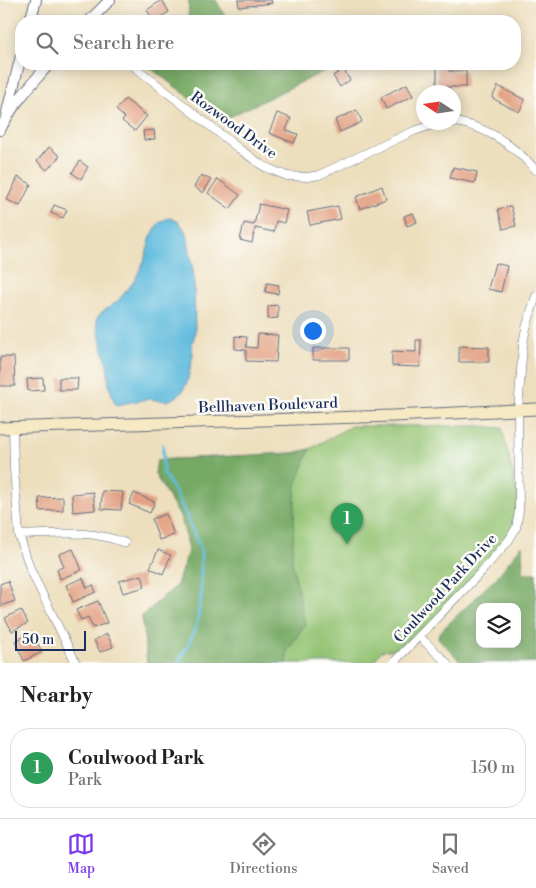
<!DOCTYPE html>
<style>
:root{--surface:#fff;--page:#f2f2f2;--text:#202124;--muted:#757577;--line:#e0e0e0;--accent:#7c3aed}
body{margin:0;font-family:"Libre Bodoni",serif;background:var(--page);color:var(--text)}
.controls{position:absolute;right:15px;bottom:15px;display:grid;overflow:hidden;border-radius:10px;box-shadow:0 2px 12px #0003}
.controls button{width:45px;height:45px;display:grid;place-items:center;padding:0;border:0;border-bottom:1px solid var(--line);background:var(--surface);color:var(--text);font:25px sans-serif}
.compass{position:absolute;left:416px;top:85px;width:45px;height:45px;border-radius:50%;background:var(--surface);box-shadow:0 2px 12px #0003;rotate:282deg}
.scale{position:absolute;left:15px;bottom:12px;width:71px;box-sizing:border-box;padding-left:5px;border:2px solid #1b2f5e;border-top:0;font-size:14px;line-height:18px;white-space:nowrap;color:#1b2f5e;-webkit-text-stroke:4px #fdfcf7;paint-order:stroke}
.you{position:absolute;left:312px;top:330px;width:18px;height:18px;margin:-12px;border:4px solid #fff;border-radius:50%;background:#1a73e8;box-shadow:0 0 0 8px #1a73e833}
.badge{display:grid;place-items:center;width:32px;height:32px;border-radius:50%;background:var(--accent);color:#fff;font-size:16px;font-weight:700}
.pin{position:absolute;translate:-50% -41px;filter:drop-shadow(0 1px 2px #0008)}
.pin::after{content:'';position:absolute;top:26px;width:18px;height:15px;background:inherit;clip-path:polygon(0 0,100% 0,50% 100%)}
.list{margin:0;padding:0;list-style:none}
h2{display:flex;justify-content:space-between;align-items:center;height:65px;margin:0;padding:0 20px;font-size:21px}
h2 small{font-size:16px;font-weight:400;color:var(--muted)}
.list li{display:grid;grid-template-columns:32px 1fr auto;gap:15px;align-items:center;box-sizing:border-box;height:80px;margin:0 10px 10px;padding:0 10px;border:1px solid var(--line);border-radius:20px}
.list b{display:block;font-size:19px;white-space:nowrap}
.list p{margin:0;font-size:16px;white-space:nowrap;color:var(--muted)}
.list em{font-size:16px;font-style:normal;color:var(--muted)}
.icon{flex:none;width:28px;height:28px;fill:none;stroke:currentColor;stroke-width:2;stroke-linecap:round;stroke-linejoin:round}
.map{position:relative;flex:none;width:536px;height:663px;overflow:hidden}
.search{position:absolute;background:var(--surface);box-shadow:0 2px 12px #0003;left:15px;right:15px;top:15px;height:55px;display:flex;align-items:center;gap:12px;box-sizing:border-box;padding:0 18px;border-radius:20px;color:var(--muted);font-size:19px}
.sheet{height:155px;background:var(--surface)}
nav{display:flex;justify-content:space-around;align-items:center;box-sizing:border-box;height:70px;border-top:1px solid var(--line);background:var(--surface);font-size:14px;color:var(--muted)}
nav a{display:grid;justify-items:center;gap:2px}
nav .on{color:var(--accent)}
.map>svg:first-child{display:block}
.green{fill:#93c372;stroke:#577968}
.forest{fill:#76a964;stroke:#486c61;fill-rule:evenodd}
.water{fill:#60bcde;stroke:#3e769e}
.lines{fill:none;stroke-linecap:round;stroke-linejoin:round}
.stream{stroke:#60bcde;stroke-width:3}
.building{fill:#e2a183}
.minor-casing{stroke:#646d80;stroke-width:9}
.tertiary-casing{stroke:#646d80;stroke-width:12}
.secondary-casing{stroke:#646d80;stroke-width:13}
.minor{stroke:#fff;stroke-width:8}
.tertiary{stroke:#fff;stroke-width:10}
.secondary{stroke:#f6e9c3;stroke-width:11}
.labels{text-anchor:middle;stroke-width:5;stroke-linejoin:round;paint-order:stroke}
.street-label{font-size:15px;fill:#1b2f5e;stroke:#fdfcf7}
</style>
<div class="map">
<svg width="536" height="663" viewBox="0 0 536 663">
<rect width="100%" height="100%" fill="#fdfcf7"/>
<filter id="ink" filterUnits="userSpaceOnUse"><feTurbulence type="fractalNoise" baseFrequency=".02" numOctaves="2"/><feDisplacementMap in="SourceGraphic" scale="10" xChannelSelector="R" yChannelSelector="G"/><feConvolveMatrix kernelMatrix="1 2 1 2 8 2 1 2 1" color-interpolation-filters="sRGB"/></filter>
<filter id="wash" filterUnits="userSpaceOnUse"><feTurbulence type="fractalNoise" baseFrequency=".0096" numOctaves="4" result="noise"/><feDisplacementMap in="SourceGraphic" scale="20" xChannelSelector="R" yChannelSelector="G"/><feGaussianBlur stdDeviation="1.12" result="paint"/><feColorMatrix in="noise" values="0 0 0 0 0 0 0 0 0 0 0 0 0 0 0 0 0 1.4 0 .05"/><feComposite in="paint" operator="in"/></filter>
<g filter="url(#wash)">
<rect width="100%" height="100%" fill="#eddfbe"/>
<path class="green" d="M351,426H482L502,428L518,496L516,528L419,636L404,642L396,649L381,651L373,663H147L142,616L177,585L189,548L181,518L155,474L157,460L294,453L310,449Z"/>
<path class="forest" d="M189,0H216L228,21H188Z
M145,64H339L221,121Z
M310,449L296,485L292,561L305,624L287,652V663H147L142,616L177,585L189,548L181,518L155,474L157,460L294,453Z
M522,545L523,573H536V662L462,663L438,638L439,633L497,577ZM480,607H517V644H480Z"/>
<path class="water" d="M171,218L179,222L187,234L194,277L195,334L192,344L193,355L187,383L182,392L176,397L168,401L146,399L117,405L115,404L109,385L107,364L97,326V318L102,312L118,301L135,280L144,261L151,237L158,224L166,219Z"/>
<g class="lines">
<path class="stream" d="M163,445V472L179,499L201,550V597L197,624L189,644L178,663"/>
</g>
<g id="blocks">
<path class="building" d="M162,0L169,12L154,21L147,10Z
M238,0H271L272,3L239,7Z
M437,64H449V71H466V87H437Z
M343,69L350,80L340,87L333,76Z
M407,84L413,96L386,109L381,97Z
M498,86L525,100L519,112L492,98Z
M125,99L147,116L135,131L122,121L125,118L116,110Z
M357,110L362,122L340,132L335,120Z
M277,113L291,118L286,130L298,134L294,143L269,133Z
M154,130L155,139L144,140L143,131Z
M49,147L60,156L47,170L37,161Z
M80,161L88,167L81,179L72,173Z
M453,167L477,172L475,183L450,178Z
M201,175L211,180L203,193L194,187Z
M18,177L31,184L20,206L7,200Z
M218,179L240,195L230,209L208,193Z
M382,186L386,199L360,209L356,197Z
M259,204L287,210L284,223L276,221L274,232L255,228L252,243L240,240L244,223L254,225Z
M54,205L67,210L63,218L51,213Z
M338,206L341,219L310,225L307,212Z
M511,206L516,226L503,229L498,209Z
M413,213L417,222L407,226L404,216Z
M495,263L507,266L501,292L488,289Z
M267,283L279,285L278,294L265,292Z
M278,305V318L268,319V306Z
M258,334L278,335L276,362L246,361V350L235,349V336L247,337L246,347L257,348Z
M416,340H421L420,367L392,366V351L416,352Z
M459,346L489,347V362H459Z
M313,348H349V360H313Z
M0,357H14L15,386H0Z
M43,378L44,390L28,391L27,379Z
M59,378H78L77,390H59Z
M102,491L123,492L121,510L101,509Z
M93,492L95,510L73,512L72,494Z
M134,493L155,502L150,513L129,504Z
M63,497V510L40,511L39,498Z
M166,514L174,535L159,540L152,519Z
M73,549L82,570L60,579L57,569L64,567L59,554Z
M158,550L171,555L163,574L150,568Z
M142,575L145,587L123,593L119,581Z
M83,578L87,588L93,585L96,592L73,602L66,585Z
M8,581L15,601L0,606V584Z
M98,601L107,623L93,628L88,617L81,620L76,610Z
M21,610L28,623L12,631L5,618Z
M32,632L42,652L24,661L15,641Z
M107,634L113,647L100,652L94,640Z"/>
</g>
</g>
<g filter="url(#ink)">
<use href="#blocks" fill-opacity="0" stroke="#646d80" stroke-width="1"/>
<g class="lines">
<g class="minor-casing">
<path id="minor" d="M131,64L238,148L263,166L287,176L308,177L319,175L414,131L441,122
M454,122C487,126 514,146 536,170
M13,427L14,469L19,535L31,571L76,663
M19,535C55,534 91,529 125,543
M419,636L447,663
M393,663L481,572L509,540L516,528L519,511L518,411L523,344L526,328L536,296"/>
</g>
<g class="tertiary-casing">
<path id="tertiary" d="M30,21L36,0
M89,21L110,0
M7,112L21,56
M0,130C12,105 31,85 49,64"/>
</g>
<g class="secondary-casing">
<path id="secondary" d="M0,428L393,416L536,409"/>
</g>
<use href="#minor" class="minor"/>
<use href="#tertiary" class="tertiary"/>
<use href="#secondary" class="secondary"/>
</g>
</g>
<g class="labels">
<g class="street-label">
<text transform="translate(234 125) rotate(36)" y="5">Rozwood Drive</text>
<text transform="translate(268 405) rotate(-2)" y="5">Bellhaven Boulevard</text>
<text transform="translate(445 588) rotate(-47)" y="5">Coulwood Park Drive</text>
</g>
</g>
</svg>
<div class="controls">
<button><svg class="icon" aria-label="layers" viewBox="0 0 24 24"><path d="M12 4l9 5-9 5-9-5zM3 14l9 5 9-5"/></svg></button>
</div>
<svg class="compass" viewBox="-18 -18 36 36"><path d="M0-13l5 13h-10z" fill="#e53935"/><path d="M0 13l5-13h-10z" fill="#757577"/></svg>
<div class="scale">50 m</div>
<div class="you"></div>
<div class="pin badge" style="left:347px;top:544px;background:#2e9e5b">1</div>
<div class="search"><svg class="icon" aria-label="search" viewBox="0 0 24 24"><circle cx="10" cy="10" r="6"/><path d="M15 15l6 6"/></svg>Search here</div>
</div>
<section class="sheet">
<h2>Nearby<small></small></h2>
<ul class="list">
<li><span class="badge" style="background:#2e9e5b">1</span><div><b>Coulwood Park</b><p>Park</p></div><em>150 m</em></li>
</ul>
</section>
<nav>
<a class="on"><svg class="icon" aria-label="map" viewBox="0 0 24 24"><path d="M3 6l6-2 6 2 6-2v14l-6 2-6-2-6 2zM9 4v14M15 6v14"/></svg>Map</a>
<a><svg class="icon" aria-label="directions" viewBox="0 0 24 24"><path d="M12 3l9 9-9 9-9-9zM9 14v-3h6M13 9l2 2-2 2"/></svg>Directions</a>
<a><svg class="icon" aria-label="saved" viewBox="0 0 24 24"><path d="M7 4h10v16l-5-4-5 4z"/></svg>Saved</a>
</nav>
